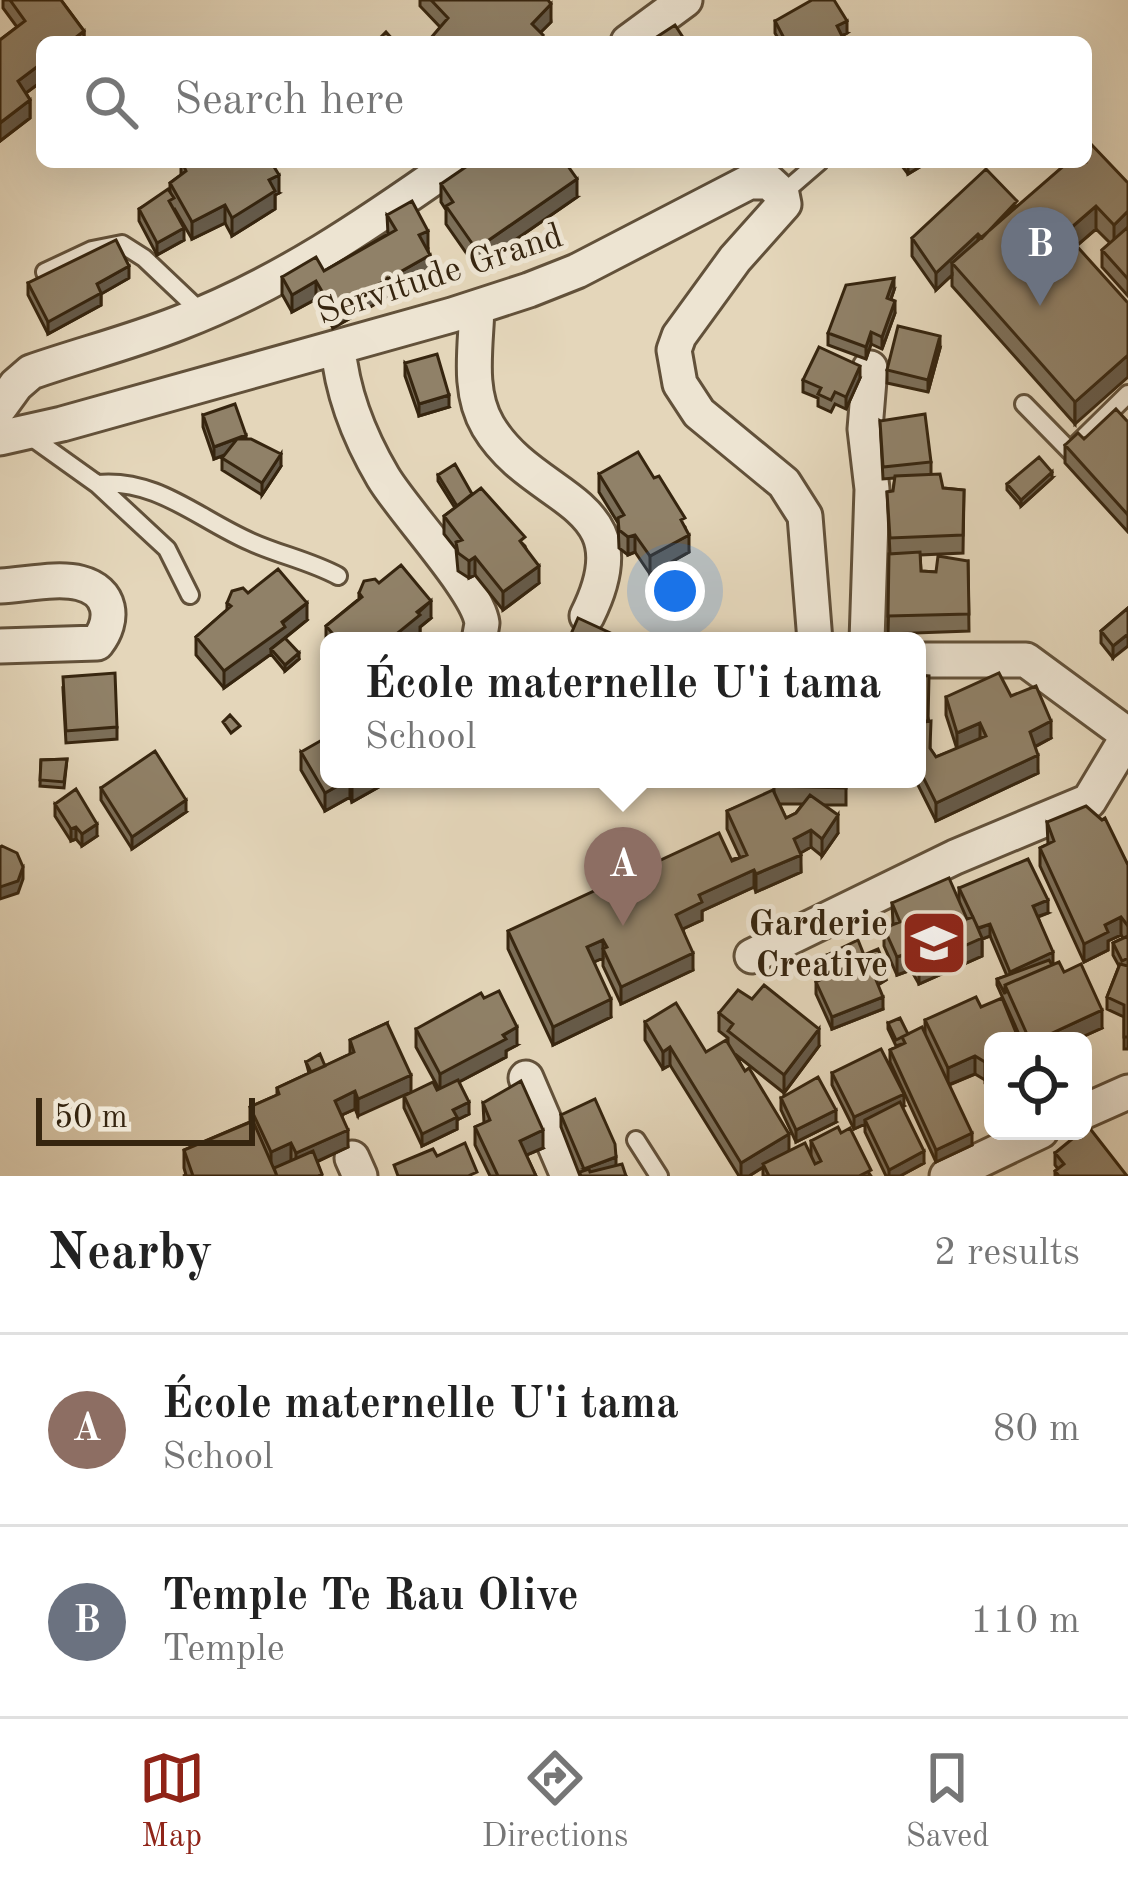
<!DOCTYPE html>
<meta charset="utf-8">
<style>
:root{--surface:#fff;--page:#f6f6f6;--text:#222;--muted:#767676;--line:#e0e0e0;--accent:#8f2418}
body{margin:0;font-family:"Old Standard TT",serif;background:var(--page);color:var(--text)}
.controls{position:absolute;right:36px;bottom:36px;display:grid;overflow:hidden;border-radius:18px;box-shadow:0 12px 48px #0002}
.controls button{width:108px;height:108px;display:grid;place-items:center;padding:0;border:0;border-bottom:3px solid var(--line);background:var(--surface);color:var(--text);font:60px sans-serif}
.scale{position:absolute;left:36px;bottom:30px;width:219px;box-sizing:border-box;padding-left:12px;border:6px solid #36250f;border-top:0;font-size:33px;line-height:42px;white-space:nowrap;color:#36250f;-webkit-text-stroke:9px #ede4d2;paint-order:stroke}
.you{position:absolute;left:675px;top:591px;width:42px;height:42px;margin:-30px;border:9px solid #fff;border-radius:50%;background:#1a73e8;box-shadow:0 0 0 18px #1a73e833}
.badge{display:grid;place-items:center;width:78px;height:78px;border-radius:50%;background:var(--accent);color:#fff;font-size:39px;font-weight:700}
.pin{position:absolute;translate:-50% -99px;filter:drop-shadow(0 3px 6px #0008)}
.pin::after{content:'';position:absolute;top:63px;width:42px;height:36px;background:inherit;clip-path:polygon(0 0,100% 0,50% 100%)}
.popup{position:absolute;left:320px;top:632px;width:606px;height:156px;box-sizing:border-box;display:grid;place-content:center;border-radius:18px;background:var(--surface);filter:drop-shadow(0 3px 9px #0005);font-size:39px;white-space:nowrap;color:var(--muted)}
.popup b{font-size:45px;color:var(--text)}
.popup::after{content:'';position:absolute;left:50%;top:100%;margin-left:-24px;border:24px solid transparent;border-top-color:var(--surface)}
.list{margin:0;padding:0;list-style:none}
h2{display:flex;justify-content:space-between;align-items:center;height:156px;margin:0;padding:0 48px;font-size:51px}
h2 small{font-size:39px;font-weight:400;color:var(--muted)}
.list li{display:grid;grid-template-columns:78px 1fr auto;gap:36px;align-items:center;box-sizing:border-box;height:192px;padding:0 48px;border-top:3px solid var(--line)}
.list b{display:block;font-size:45px;white-space:nowrap}
.list p{margin:0;font-size:39px;white-space:nowrap;color:var(--muted)}
.list em{font-size:39px;font-style:normal;color:var(--muted)}
.icon{flex:none;width:66px;height:66px;fill:none;stroke:currentColor;stroke-width:2;stroke-linecap:round;stroke-linejoin:round}
.map{position:relative;flex:none;width:1128px;height:1176px;overflow:hidden}
.search{position:absolute;background:var(--surface);box-shadow:0 12px 48px #0002;left:36px;right:36px;top:36px;height:132px;display:flex;align-items:center;gap:30px;box-sizing:border-box;padding:0 42px;border-radius:18px;color:var(--muted);font-size:45px}
.sheet{height:540px;background:var(--surface)}
nav{display:flex;justify-content:space-around;align-items:center;box-sizing:border-box;height:168px;border-top:3px solid var(--line);background:var(--surface);font-size:33px;color:var(--muted)}
nav a{display:grid;justify-items:center;gap:6px}
nav .on{color:var(--accent)}
.map>svg:first-child{display:block}
.lines{fill:none;stroke-linecap:round;stroke-linejoin:round}
.lane-casing{stroke:#62513a;stroke-width:22}
.street-casing{stroke:#62513a;stroke-width:39}
.lane{stroke:#ede4d2;stroke-width:16}
.street{stroke:#ede4d2;stroke-width:33}
.wall{fill:#7c6f59;stroke:#36250f;stroke-width:3;fill-rule:evenodd}
.shaded-wall{fill:#655a49;stroke:#36250f;stroke-width:3}
.building{fill:#908168;stroke:#36250f;stroke-width:3}
.labels{text-anchor:middle;stroke-width:10;stroke-linejoin:round;paint-order:stroke}
.street-label{font-size:36px;fill:#36250f;stroke:#ede4d2}
.poi-label{font-size:36px;font-weight:bold;fill:#36250f;stroke:#ede4d2;text-anchor:end}
</style>
<div class="map">
<svg width="1128" height="1176" viewBox="0 0 1128 1176">
<rect width="100%" height="100%" fill="#e4d6ba"/>
<filter id="stains"><feTurbulence type="fractalNoise" baseFrequency=".00167" numOctaves="4"/><feColorMatrix values="0 0 0 0 .2 0 0 0 0 .09 0 0 0 0 .02 0 0 0 .5 -.17"/></filter>
<radialGradient id="worn" r=".72"><stop offset=".6" stop-color="#630" stop-opacity="0"/><stop offset="1" stop-color="#630" stop-opacity=".3"/></radialGradient>
<g class="lines">
<g class="lane-casing">
<path id="lane" d="M782,194L819,162
M45,272L92,250L122,244L144,258L202,313
M1024,404L1070,451L1128,394
M27,434L97,484L167,549L190,595
M97,484C157,478 198,519 251,542C280,555 310,561 338,576
M636,1140L659,1176"/>
</g>
<g class="street-casing">
<path id="street" d="M628,42L685,0
M477,307C476,346 467,391 488,426C535,505 646,498 587,616
M338,347C342,393 360,438 383,477C403,511 478,590 482,623C482,625 479,639 479,641
M0,407L16,385L31,372C80,355 131,342 179,323C281,284 368,224 456,162
M0,438L62,424L452,315L529,290L577,271L749,182H769L782,194L784,204L735,259L679,336L674,350L680,384L699,413L784,483L805,516L815,641
M0,586C24,585 57,577 80,583C112,591 115,620 97,643L0,646
M867,641L872,489L865,429L870,368
M917,660H1026L1128,735
M752,956L955,857L1089,801L1128,736
M526,1078L568,1176
M1083,1112L1128,1092
M352,1158L360,1176
M947,1176L1041,1131"/>
</g>
<use href="#lane" class="lane"/>
<use href="#street" class="street"/>
</g>
<path class="wall" d="M3,0H61L84,31V42H42V81L26,93L30,100V118L0,141V40L17,27L3,8Z
M420,0H548L551,22L541,32L543,42H430L440,27L420,6Z
M775,21L847,33L842,36L843,42H780L775,33Z
M181,162L279,193L275,195V209L232,236L225,223L192,239L174,208L184,240L157,255L139,221V209L170,192V183L181,175Z
M899,162H928L908,174Z
M1128,183V296L1102,267V250L1110,243L1096,229L1076,246L1075,424L952,286V275L936,290L912,256V238L1017,206Z
M441,184L577,197L476,267L446,224V210L441,202Z
M387,215L428,248L430,273L333,328L316,299L292,312L282,294V277L324,271L388,234Z
M129,278L101,294V305L48,334L28,295V283Z
M894,290L891,299L895,313L882,349L871,344L866,359L828,345V333Z
M940,348L928,392L887,383V370Z
M405,363L449,407L419,416L405,376Z
M860,378L846,409L835,404L831,412L818,406V398L803,392V380Z
M203,415L246,439L281,466L262,495L222,470V458L224,455L214,459L203,427Z
M880,421L931,462V474L943,488L964,490L963,553L920,555L921,571L936,572L968,561L969,631L888,634L890,554L887,492L893,491L895,478L883,479Z
M1128,422V532L1065,463V445Z
M599,474L685,527L689,552L650,574L635,552L628,555L619,548L618,523L599,492Z
M438,475L472,494L525,546L539,583L503,610L475,575L469,578L458,571L456,549L444,534V516L455,508L438,481Z
M1052,478L1021,506L1007,490V484Z
M379,583L431,618L420,627V633L410,641H329V647L326,644V626L359,599V593Z
M248,593L307,620L285,638L299,659L285,671L271,654L224,688L196,655V637L227,610V603Z
M1128,608L1113,658L1101,643V631Z
M917,675L929,722L930,749L936,757L957,749L946,715V697L1011,696L1051,738L1035,747L1038,773L936,821L915,779H917Z
M63,689L117,727V739L66,743Z
M301,752L329,779H393L352,802L350,797L325,811L301,770Z
M67,759L64,788L40,786L41,760Z
M774,779H846V805H824L838,833L822,856L811,847L800,853L801,872L756,892L754,887L702,911V920L683,929L693,970L621,1004L603,966V958L594,962L611,1017L553,1045L508,949V931L740,857L727,829V811L774,792ZM779,804H803L796,813L786,818Z
M101,788L186,812L132,849L101,800Z
M55,804L97,836L82,846L76,839L71,841L55,816Z
M1047,822L1128,865V1049H1124V1017L1107,1009V997L1119,966L1113,955V943L1123,938L1121,935L1108,941V950L1084,962L1040,866V848L1048,844Z
M959,888L1048,913L1038,917L1053,964L1102,1028L1073,1041H1022L997,985V979L1007,976L990,936L982,939V956L919,984L911,970L897,975L884,946V928L893,924L892,903L959,900Z
M827,955H864L886,980L878,985L883,1009L832,1029L816,994V982L830,975L827,967Z
M981,1007L1017,1041H993V1069L985,1080L975,1074L949,1085L972,1145L936,1162L890,1062V1050L902,1044L896,1046L888,1029V1023L908,1034H925V1020Z
M719,1013L819,1046L784,1093L735,1054L789,1151L811,1155V1141L841,1133L871,1176H763V1167L749,1176H739L670,1065L663,1069L645,1040V1022L706,1052L728,1044V1038L719,1031Z
M387,1023L358,1116L355,1109L342,1115L348,1147L317,1162L322,1176H183L186,1175L184,1168V1150L250,1122V1107L277,1095V1088L309,1073L306,1062L325,1066L350,1054V1040Z
M416,1029L517,1045L506,1051V1057L459,1082L469,1114L457,1120V1129L422,1146L404,1108V1096L439,1089L416,1047Z
M832,1073L904,1106L902,1107L924,1163L900,1176H886L865,1132V1124L854,1129L832,1085Z
M781,1098L836,1122L796,1142L781,1110Z
M483,1103L543,1148L526,1155L536,1176H490L475,1145V1127L484,1123Z
M561,1115L616,1166L626,1176H580L561,1127Z
M1055,1153L1127,1176H1055V1171L1058,1169L1055,1165Z"/>
<path class="shaded-wall" d="M551,4V22L532,41V24Z
M847,21V33L837,38V26Z
M84,31V42H70Z
M42,63V81L18,99V81Z
M30,100V118L0,141V123Z
M908,162H928L908,174Z
M279,175V193L275,195V209L232,236V218L269,180Z
M577,179V197L476,267V249Z
M225,205V223L192,239V222Z
M1096,206V229L1065,256V233Z
M1128,211V234L1114,247V225Z
M184,228V240L157,255V243Z
M428,231V248L419,253V235Z
M978,234V252L952,263V275L936,290V273Z
M430,255V273L333,328V310Z
M129,266V278L101,294V305L48,334V322L97,284Z
M894,278V290L887,310V298Z
M316,281V299L292,312V295Z
M895,301V313L882,349V337Z
M871,332V344L866,359V347Z
M940,336V348L928,392V380Z
M1128,355V377L1075,424V402Z
M860,366V378L846,409V397Z
M449,395V407L419,416V404Z
M246,435V447L214,459V447Z
M281,454V466L262,495V483Z
M1052,472V478L1021,506V500Z
M635,535V552L628,555V537Z
M689,535V552L650,574V556Z
M475,557V575L469,578V561Z
M539,566V583L503,610V592Z
M431,601V618L420,627V633L410,641H388Z
M307,603V620L271,649V654L224,688V671Z
M1128,634V646L1113,658V646Z
M299,653V659L285,671V665Z
M1051,721V738L1030,749V732Z
M980,723V741L957,751V733Z
M1038,755V773L936,821V803Z
M350,779V797L325,811V793Z
M362,779H393L352,802V784Z
M186,800V812L132,849V837Z
M838,815V833L822,856V839Z
M97,824V836L82,846V834Z
M76,827V839L71,841V829Z
M811,830V847L794,857V839Z
M801,855V872L756,892V874Z
M23,867V879L18,893L0,899V887Z
M754,870V887L702,911V920L676,932V915L699,895Z
M1048,900V913L1033,918V906Z
M1121,917V935L1108,941V950L1084,962V944L1105,925Z
M990,924V936L982,939V956L919,984V966L977,929Z
M603,940V958L587,965V947Z
M911,952V970L897,975V957Z
M1053,952V964L1010,984V972Z
M693,953V970L621,1004V987Z
M886,968V980L874,987V975Z
M883,997V1009L832,1029V1017Z
M611,999V1017L553,1045V1027Z
M1102,1010V1028L1073,1041H1035Z
M517,1027V1045L506,1051V1057L440,1092V1074Z
M819,1029V1046L784,1093V1075Z
M670,1047V1065L663,1069V1052Z
M993,1052V1069L985,1080V1062Z
M975,1056V1074L948,1085V1068Z
M411,1075V1092L358,1116V1099Z
M355,1091V1109L335,1118V1101Z
M904,1094V1106L866,1123L865,1120V1124L854,1129V1117Z
M469,1102V1114L457,1120V1129L422,1146V1134L453,1110Z
M836,1110V1122L796,1142V1130Z
M348,1130V1147L296,1171V1153Z
M543,1130V1148L520,1158V1141Z
M972,1133V1145L936,1162V1150Z
M789,1134V1151L749,1176H741V1163Z
M291,1143V1161L271,1170V1152Z
M924,1151V1163L900,1176H889V1170Z
M616,1157V1169L598,1176L584,1169Z"/>
<path class="building" d="M10,0H61L84,31L70,42H42V63L18,81L30,100L0,123V40L25,21Z
M431,0H548L551,4L532,24L543,35L536,42H433L430,39L448,18Z
M812,0H834L847,21L837,26L843,38L836,42H786L775,21Z
M675,25L686,42H649Z
M386,32L395,42H376Z
M1090,143L1128,183V211L1114,225L1096,206L1065,233L1128,303V355L1075,402L952,263L1068,162H1086V147Z
M182,162H271L279,175L269,180L275,191L232,218L225,205L192,222L170,183L186,171Z
M473,162H565L577,179L476,249L446,206L453,202L441,184Z
M986,169L1017,201L982,238L978,234L936,273L912,238Z
M168,189L174,198L169,201L184,228L157,243L139,209Z
M412,201L428,231L419,235L430,255L333,310L316,281L292,295L282,277L316,257L324,271L396,230L387,215Z
M1128,227V279L1102,250Z
M116,240L129,266L97,284L101,293L48,322L28,283Z
M894,278L887,298L895,301L882,337L871,332L866,347L828,333L846,285Z
M898,326L940,336L928,380L887,370Z
M819,347L860,366L846,397L835,392L831,400L818,394L821,388L803,380Z
M437,354L449,395L419,404L405,363Z
M235,404L246,435L214,447L203,415Z
M1116,409L1128,422V515L1065,445L1078,433L1084,439Z
M925,414L931,462L883,467L880,421Z
M237,439H251L281,454L262,483L222,458Z
M638,452L654,478L659,476L685,518L681,520L689,535L650,556L635,535L628,537L619,530L618,518L624,515L599,474Z
M1039,457L1052,472L1021,500L1007,484Z
M455,464L472,494L457,506L438,475Z
M940,474L943,488L964,490L963,535L890,538L887,492L893,491L895,476Z
M481,488L525,537L520,541L539,566L503,592L475,557L469,561L458,553L456,542L462,540L444,516Z
M920,552L921,571L936,572L938,556L968,561L969,614L888,616L889,554Z
M401,565L431,601L417,612L420,615L388,641H339L326,626L362,597L359,593L364,581L375,579L379,583Z
M278,569L307,603L282,622L285,627L224,671L196,637L231,606L227,603L232,591L243,588L248,593Z
M1128,608V634L1113,646L1101,631Z
M578,618L619,637L617,641H568Z
M285,638L299,653L285,665L271,649Z
M115,673L117,727L66,731L63,677Z
M999,673L1011,696L1036,686L1051,721L1030,732L1038,755L936,803L917,765V723L931,721L930,748L936,757L986,736L980,723L957,733L946,697Z
M917,675L929,676L928,721H917Z
M230,715L240,726L231,733L223,722Z
M329,736V779H362L352,784L350,779L325,793L301,752Z
M155,751L186,800L132,837L101,788Z
M67,759L64,782L40,780L41,760Z
M774,779H846V788L774,786Z
M76,789L97,824L82,834L76,827L71,829L55,804Z
M773,790L786,818L796,813L810,795L838,815L822,839L811,830L794,839L801,855L756,874L754,870L699,895L702,902L676,915L693,953L621,987L603,949L607,947L603,940L587,947L611,999L553,1027L508,931L719,833L732,861L747,855L727,811Z
M1086,806L1102,820L1105,818L1128,865V926L1121,917L1105,925L1108,932L1084,944L1040,848L1054,841L1047,822Z
M2,846L17,853L23,867L18,881L0,887V847Z
M1028,859L1048,900L1033,906L1053,952L1010,972L990,924L978,928L959,888Z
M949,878L967,919L973,917L982,938L919,966L911,952L897,957L884,928L900,922L892,903Z
M1128,936V958L1122,961L1113,943Z
M858,940L864,955L878,949L886,968L874,975L883,997L832,1017L816,982L834,973L827,955Z
M1049,960L1052,965L1005,985V994L997,979Z
M1059,962L1064,972L1081,964L1102,1010L1035,1041H1030L1005,985Z
M1120,964L1128,966V1037H1124V1005L1107,997Z
M764,985L819,1029L784,1075L728,1031L733,1024L719,1013L738,990L752,999Z
M499,991L517,1027L503,1035L506,1039L440,1074L416,1029L481,993L484,998Z
M976,997L981,1007L1002,998L1017,1035L1006,1041H993V1052L985,1062L975,1056L948,1068L925,1020Z
M676,1003L706,1052L726,1040L745,1071L749,1068L789,1134L741,1163L670,1047L663,1052L645,1022Z
M900,1018L908,1034L896,1040L888,1023Z
M387,1023L411,1075L358,1099L355,1091L335,1101L348,1130L296,1153L291,1143L271,1152L250,1107L279,1094L277,1088L354,1052L350,1040Z
M922,1027L972,1133L936,1150L890,1050L905,1043L902,1037Z
M881,1049L904,1094L854,1117L832,1073Z
M320,1054L325,1066L311,1072L306,1062Z
M818,1077L836,1110L796,1130L781,1098Z
M458,1080L469,1102L453,1110L457,1117L422,1134L404,1096L433,1082L437,1090Z
M521,1081L543,1130L520,1141L536,1176H498L475,1127L490,1120L483,1103Z
M595,1099L615,1144L616,1157L584,1169L561,1115Z
M900,1102L924,1151L889,1170L865,1120Z
M253,1121L277,1176H193L184,1150Z
M1088,1126L1127,1176H1059L1055,1171L1064,1164L1055,1153Z
M838,1127L841,1133L850,1128L871,1170L859,1176H769L763,1164L805,1143L815,1164L821,1161L811,1141Z
M465,1143L477,1172L468,1176H398L394,1165L433,1149L437,1156Z
M313,1151L322,1174L318,1176H277L274,1168Z
M622,1164L626,1176H581L580,1172L589,1169L590,1172Z"/>
<defs>
<g id="school-square" transform="scale(3.45)"><rect x="-9" y="-9" width="18" height="18" rx="4" fill="#8f2418" stroke="#ede4d2"/><path d="M0-5L7-2L0 1L-7-2ZM-4 1L0 2.5L4 1V4Q0 6-4 4Z" fill="#fff"/></g>
</defs>
<g fill-rule="evenodd">
<use href="#school-square" x="934" y="943"/>
</g>
<g class="labels">
<g class="street-label">
<text transform="translate(439 272) rotate(-18)" y="13">Servitude Grand</text>
</g>
<g class="poi-label">
<text x="888" y="935">Garderie<tspan x="888" dy="41">Creative</tspan></text>
</g>
</g>
<rect width="100%" height="100%" filter="url(#stains)"/>
<rect width="100%" height="100%" fill="url(#worn)"/>
</svg>
<div class="controls">
<button><svg class="icon" aria-label="locate" viewBox="0 0 24 24"><circle cx="12" cy="12" r="6"/><path d="M12 2v4M12 18v4M2 12h4M18 12h4"/></svg></button>
</div>
<div class="scale">50 m</div>
<div class="you"></div>
<div class="pin badge" style="left:623px;top:926px;background:#8d6e63">A</div>
<div class="popup"><b>École maternelle U'i tama</b>School</div>
<div class="pin badge" style="left:1040px;top:306px;background:#6b7280">B</div>
<div class="search"><svg class="icon" aria-label="search" viewBox="0 0 24 24"><circle cx="10" cy="10" r="6"/><path d="M15 15l6 6"/></svg>Search here</div>
</div>
<section class="sheet">
<h2>Nearby<small>2 results</small></h2>
<ul class="list">
<li><span class="badge" style="background:#8d6e63">A</span><div><b>École maternelle U'i tama</b><p>School</p></div><em>80 m</em></li>
<li><span class="badge" style="background:#6b7280">B</span><div><b>Temple Te Rau Olive</b><p>Temple</p></div><em>110 m</em></li>
</ul>
</section>
<nav>
<a class="on"><svg class="icon" aria-label="map" viewBox="0 0 24 24"><path d="M3 6l6-2 6 2 6-2v14l-6 2-6-2-6 2zM9 4v14M15 6v14"/></svg>Map</a>
<a><svg class="icon" aria-label="directions" viewBox="0 0 24 24"><path d="M12 3l9 9-9 9-9-9zM9 14v-3h6M13 9l2 2-2 2"/></svg>Directions</a>
<a><svg class="icon" aria-label="saved" viewBox="0 0 24 24"><path d="M7 4h10v16l-5-4-5 4z"/></svg>Saved</a>
</nav>
